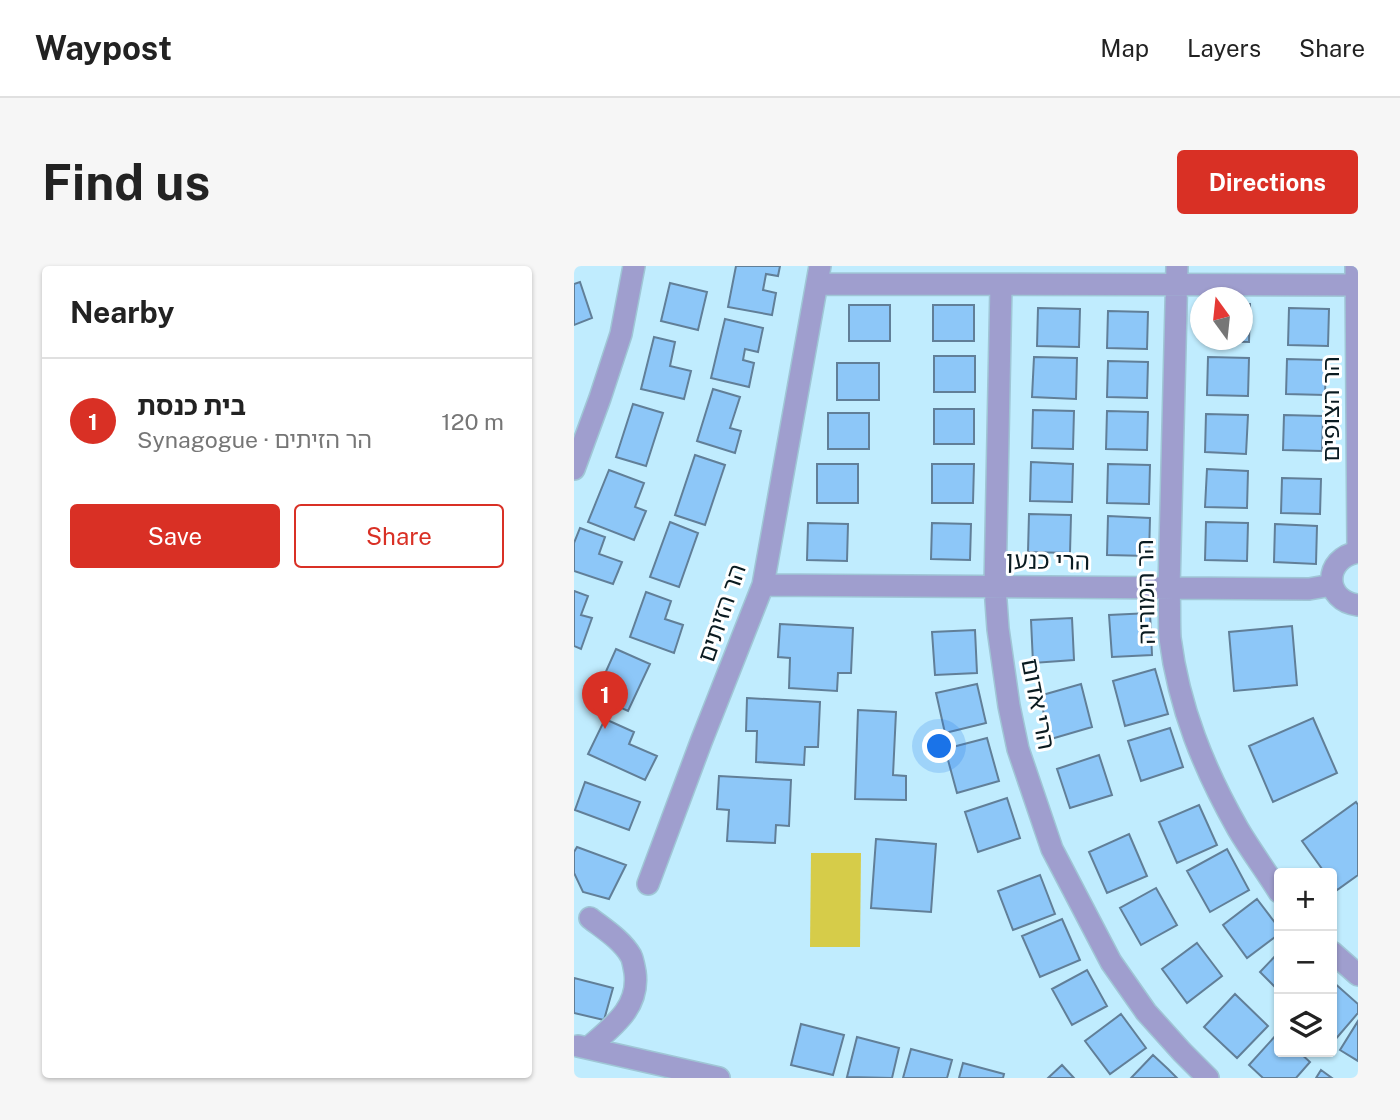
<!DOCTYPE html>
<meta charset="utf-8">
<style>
:root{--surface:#fff;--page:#f6f6f6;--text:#222;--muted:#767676;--line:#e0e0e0;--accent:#d93025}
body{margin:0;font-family:"Public Sans","Noto Sans Hebrew",sans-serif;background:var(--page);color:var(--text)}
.controls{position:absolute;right:21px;bottom:21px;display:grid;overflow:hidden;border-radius:7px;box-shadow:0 2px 5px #0004}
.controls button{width:63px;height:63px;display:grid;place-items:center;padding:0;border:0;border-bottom:2px solid var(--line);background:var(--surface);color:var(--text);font:35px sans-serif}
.compass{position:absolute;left:616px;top:21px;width:63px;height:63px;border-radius:50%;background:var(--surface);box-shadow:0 2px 5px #0004;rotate:345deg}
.you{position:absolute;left:366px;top:481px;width:24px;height:24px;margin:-18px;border:5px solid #fff;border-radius:50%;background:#1a73e8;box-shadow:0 0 0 10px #1a73e833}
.badge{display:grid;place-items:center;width:46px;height:46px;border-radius:50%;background:var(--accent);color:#fff;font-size:23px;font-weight:700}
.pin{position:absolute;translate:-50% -58px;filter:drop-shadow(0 2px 4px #0008)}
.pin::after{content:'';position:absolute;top:37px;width:24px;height:21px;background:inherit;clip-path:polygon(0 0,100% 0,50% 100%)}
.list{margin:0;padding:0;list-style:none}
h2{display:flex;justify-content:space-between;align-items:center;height:91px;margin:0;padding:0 28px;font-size:30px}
h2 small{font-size:23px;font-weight:400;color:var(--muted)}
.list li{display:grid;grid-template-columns:46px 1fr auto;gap:21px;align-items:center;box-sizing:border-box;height:126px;padding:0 28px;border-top:2px solid var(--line)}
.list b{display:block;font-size:26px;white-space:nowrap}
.list p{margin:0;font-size:23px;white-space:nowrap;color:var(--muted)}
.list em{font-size:23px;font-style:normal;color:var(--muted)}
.actions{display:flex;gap:14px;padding:21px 28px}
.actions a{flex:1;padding:16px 0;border:2px solid var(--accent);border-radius:7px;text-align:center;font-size:24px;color:var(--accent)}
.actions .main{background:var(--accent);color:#fff}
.icon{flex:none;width:38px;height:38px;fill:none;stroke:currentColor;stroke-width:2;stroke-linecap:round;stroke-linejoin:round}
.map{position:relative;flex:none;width:784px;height:812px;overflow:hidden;border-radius:7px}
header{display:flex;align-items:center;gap:42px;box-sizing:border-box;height:98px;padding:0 35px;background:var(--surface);border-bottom:2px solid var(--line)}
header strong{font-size:33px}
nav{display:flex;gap:38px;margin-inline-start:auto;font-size:24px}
.intro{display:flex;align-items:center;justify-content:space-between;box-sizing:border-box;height:168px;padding:0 42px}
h1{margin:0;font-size:49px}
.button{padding:18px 32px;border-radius:7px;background:var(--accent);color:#fff;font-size:24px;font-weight:700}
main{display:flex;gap:42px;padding:0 42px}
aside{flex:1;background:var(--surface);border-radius:7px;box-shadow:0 2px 5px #0004}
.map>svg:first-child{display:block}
.garden{fill:#d6cc49}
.building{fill:#8dc7f8;stroke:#617f98;stroke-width:2}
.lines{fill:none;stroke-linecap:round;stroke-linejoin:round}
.minor-casing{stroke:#9fc6d6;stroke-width:24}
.minor{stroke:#9f9ece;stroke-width:21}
.labels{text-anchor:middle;stroke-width:6;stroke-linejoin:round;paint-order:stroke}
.street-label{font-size:24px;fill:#0a1b21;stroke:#fff}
</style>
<header>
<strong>Waypost</strong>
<nav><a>Map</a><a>Layers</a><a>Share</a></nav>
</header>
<div class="intro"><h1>Find us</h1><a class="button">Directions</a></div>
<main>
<aside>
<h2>Nearby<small></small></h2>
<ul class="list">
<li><span class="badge">1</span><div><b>בית כנסת</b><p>Synagogue · הר הזיתים</p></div><em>120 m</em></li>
</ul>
<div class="actions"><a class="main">Save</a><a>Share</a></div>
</aside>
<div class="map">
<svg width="784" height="812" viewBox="0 0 784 812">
<rect width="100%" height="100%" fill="#c0ecfe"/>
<path class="garden" d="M237,587H287L286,681H236Z"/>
<path class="building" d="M162,0H206L204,10L192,8L189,24L202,27L198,49L154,41Z
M6,16L18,52L0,59V18Z
M96,17L133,26L124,64L87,55Z
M668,38H676L675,76L634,75V74H668Z
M275,39H316V75H275Z
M359,39H400V75H359Z
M464,42L506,43L505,81L463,80Z
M715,42L755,43L754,80L714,79Z
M534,45L574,46L573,83L533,82Z
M151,53L189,62L184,86L171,83L169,94L180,97L175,121L137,112Z
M80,71L101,76L96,100L117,105L110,133L67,123Z
M360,90H401V126H360Z
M460,91L503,92L502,133L458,131Z
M634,91L675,92L674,130L633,129Z
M713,93L752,94L751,129L712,128Z
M534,95L574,96L573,132L533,131Z
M263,97H305V134H263Z
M139,123L166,131L156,162L167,165L161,187L123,175Z
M59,138L89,147L72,200L42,191Z
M360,143H400V178H360Z
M459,144L500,145L499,183L458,182Z
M533,145L574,146L573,184L532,183Z
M254,147H295V183H254Z
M632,148L674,149L672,188L631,186Z
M710,149L749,150L748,185L709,184Z
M121,189L151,199L131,259L101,249Z
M457,196L499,198L498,236L456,235Z
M243,198H284V237H243Z
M358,198H400L399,237H358Z
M534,198L576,199L575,238L533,237Z
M633,203L674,205L673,242L631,241Z
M35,204L70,217L61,241L72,245L60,274L14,256Z
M708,212L747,213L746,248L707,247Z
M455,248L497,249L496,287L454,286Z
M534,250L576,252L575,290L533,289Z
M96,256L124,267L105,321L76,311Z
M632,256L674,257L673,295L631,294Z
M234,257L274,258L273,295L233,294Z
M358,257L397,258L396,294L357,293Z
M701,258L743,260L742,298L700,296Z
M6,262L31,271L25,288L48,296L39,318L0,305V277Z
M0,325L14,330L7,349L18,352L7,383L0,380Z
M72,326L97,335L91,353L109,359L100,387L56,371Z
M576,347L578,389L538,391L535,349Z
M498,352L500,394L459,397L457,354Z
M206,358L279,362L277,407H264L263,425L215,422L216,392L204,391Z
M718,360L723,419L660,425L655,366Z
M401,364L403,407L361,409L358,366Z
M42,383L76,398L54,445L21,430Z
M581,403L594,448L551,460L539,415Z
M403,418L412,457L371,467L362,427Z
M507,418L518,461L477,473L465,430Z
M173,432L246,436L244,481H231L230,499L182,496L183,465H172Z
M284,444L322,446L319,509L332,510V534L281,533Z
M739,452L763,507L699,536L675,480Z
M31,453L60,466L55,478L83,490L71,514L14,488Z
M596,462L609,501L567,515L554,475Z
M413,472L425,515L383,527L371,483Z
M525,489L538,529L496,542L483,503Z
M145,510L217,514L215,560L202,559L201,577L153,575L155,544L143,543Z
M11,516L66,536L55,564L1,544Z
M433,532L446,572L404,586L391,546Z
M782,536L784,539V609L763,624L758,617V607H751L728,575Z
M625,539L643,579L603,597L585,556Z
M555,568L573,610L533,627L515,586Z
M302,573L362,578L357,646L297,642Z
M3,581L52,599L35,633L9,626L0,607V586Z
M653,583L675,624L636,646L613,605Z
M466,609L481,648L439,664L424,625Z
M582,622L603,659L567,679L546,642Z
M683,633L705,662V668L673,692L649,659Z
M488,653L506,694L466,711L448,670Z
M623,677L648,710L613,737L588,703Z
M705,686V725L686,706Z
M513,704L533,740L498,759L478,723Z
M0,712L39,722L30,754L0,747Z
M758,715L784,738V747L760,775L758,773Z
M661,728L694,760L663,792L630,761Z
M547,748L572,782L536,808L511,775Z
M784,755V795L766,784Z
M227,758L270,769L259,809L217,799Z
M704,767L705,786H725L736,796L722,812H689L675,799Z
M283,771L325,782L318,812L273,811Z
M337,783L378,794L373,812H329Z
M579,789L594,803L603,812H557Z
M389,797L430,808L429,812H385Z
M488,799L500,812H474Z
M747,804L758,812H742Z"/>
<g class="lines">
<g class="minor-casing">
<path id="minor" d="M603,0L595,323C596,339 595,356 596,372C605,442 630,503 664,563C677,585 692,605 705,626
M782,0L784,286
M243,18L784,19
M427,19L421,321L424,363L435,440L444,483L478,583L537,696L572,746L608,786L634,812
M0,203L26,132L47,68L60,0
M784,286C749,292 749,335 784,339
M189,319L735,323L758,319
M74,618L127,476L189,319L246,0
M758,686L784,709
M4,780L145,812
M14,782C38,761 66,742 61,706C60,701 59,694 57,690C48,674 30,663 16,652"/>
</g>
<use href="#minor" class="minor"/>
</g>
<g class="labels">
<g class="street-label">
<text transform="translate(757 143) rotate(-90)" y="8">הר הצופים</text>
<text transform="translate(474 295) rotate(1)" y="8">הרי כנען</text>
<text transform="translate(572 326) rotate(-91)" y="8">הר המוריה</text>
<text transform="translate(148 347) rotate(-71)" y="8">הר הזיתים</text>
<text transform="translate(464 438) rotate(79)" y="8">הרי אדום</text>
</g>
</g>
</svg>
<div class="controls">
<button>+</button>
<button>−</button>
<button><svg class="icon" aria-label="layers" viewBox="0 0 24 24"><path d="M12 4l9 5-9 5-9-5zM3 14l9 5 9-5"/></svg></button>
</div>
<svg class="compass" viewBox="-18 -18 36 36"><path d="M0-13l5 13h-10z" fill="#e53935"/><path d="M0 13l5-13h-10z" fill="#767676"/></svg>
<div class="you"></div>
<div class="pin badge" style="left:31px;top:463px">1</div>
</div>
</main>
